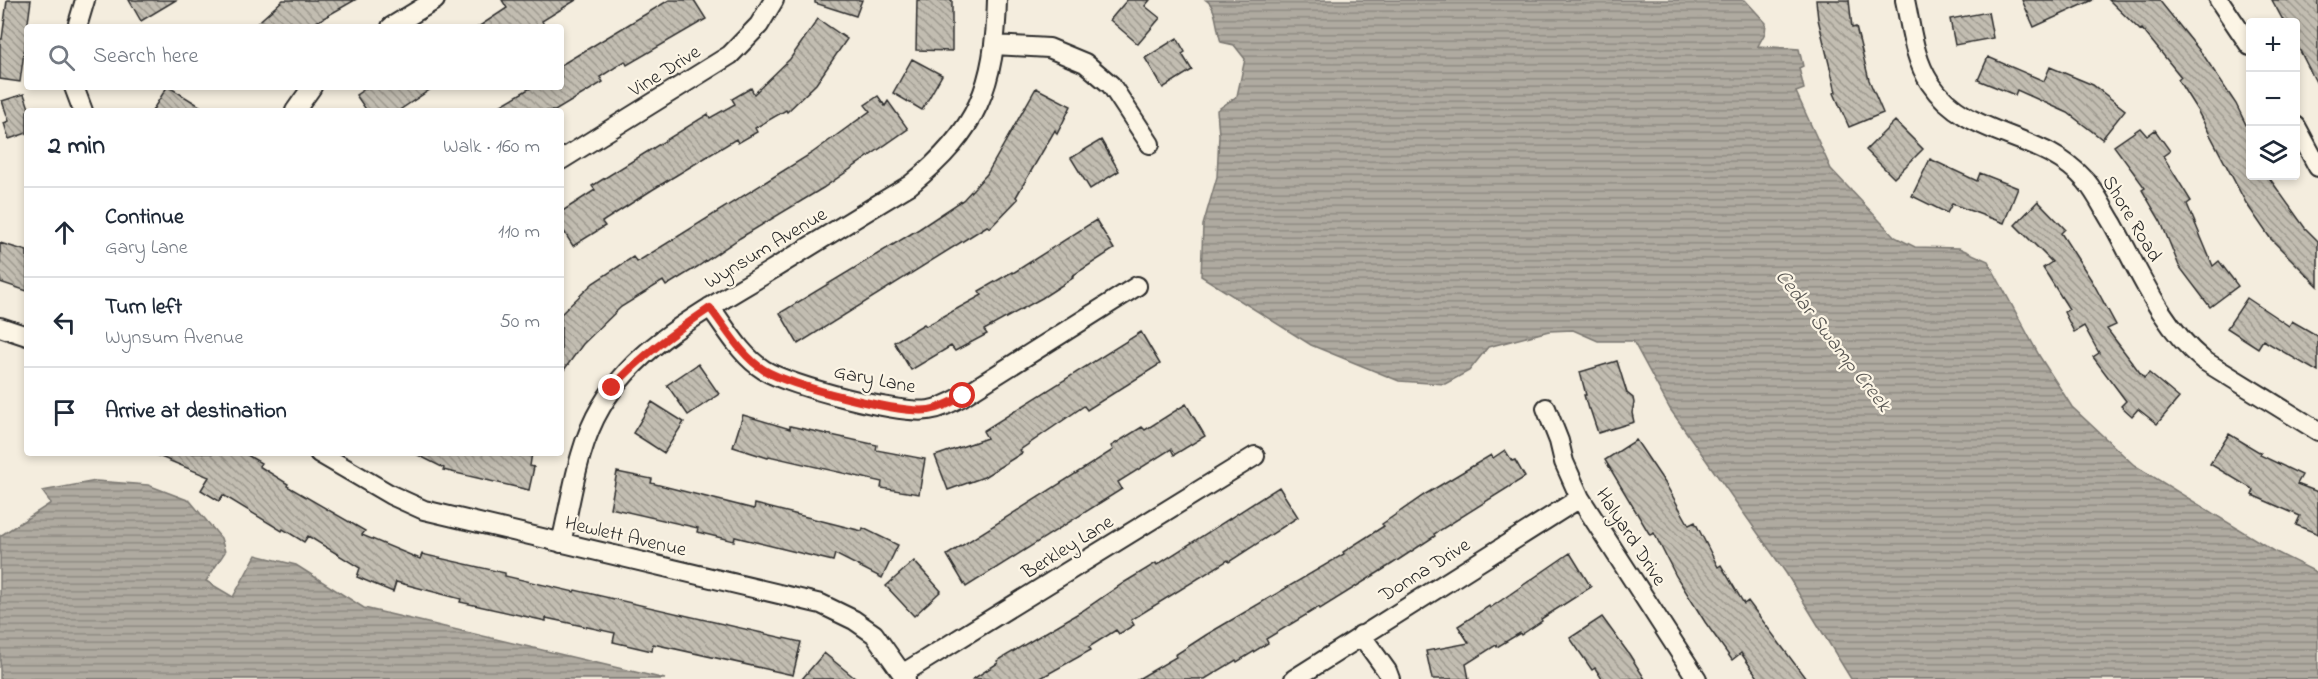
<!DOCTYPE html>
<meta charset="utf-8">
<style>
:root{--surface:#fff;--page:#f6f6f7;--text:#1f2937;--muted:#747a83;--line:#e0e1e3}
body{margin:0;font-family:"Indie Flower",sans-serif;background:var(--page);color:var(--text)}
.controls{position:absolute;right:18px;top:18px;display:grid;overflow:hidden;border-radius:6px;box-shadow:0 3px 9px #0003}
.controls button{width:54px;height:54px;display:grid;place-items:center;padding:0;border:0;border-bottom:2px solid var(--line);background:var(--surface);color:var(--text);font:30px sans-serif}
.stop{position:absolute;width:18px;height:18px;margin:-14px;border:4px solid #d93025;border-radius:50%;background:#fff}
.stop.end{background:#d93025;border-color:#fff;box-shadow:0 2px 6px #0008}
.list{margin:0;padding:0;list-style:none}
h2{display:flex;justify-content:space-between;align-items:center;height:78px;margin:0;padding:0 24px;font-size:26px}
h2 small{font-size:20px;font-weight:400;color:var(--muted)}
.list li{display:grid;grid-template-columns:39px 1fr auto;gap:18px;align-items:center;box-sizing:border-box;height:90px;padding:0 24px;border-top:2px solid var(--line)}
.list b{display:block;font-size:22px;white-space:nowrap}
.list p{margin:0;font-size:20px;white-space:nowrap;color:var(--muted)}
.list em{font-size:20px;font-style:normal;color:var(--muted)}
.icon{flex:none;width:33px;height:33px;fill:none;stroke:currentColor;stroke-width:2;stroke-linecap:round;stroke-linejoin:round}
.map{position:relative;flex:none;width:2318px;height:679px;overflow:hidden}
.search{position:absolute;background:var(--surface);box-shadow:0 3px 9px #0003;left:24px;top:24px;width:540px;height:66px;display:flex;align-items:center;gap:15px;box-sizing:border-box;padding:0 21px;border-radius:6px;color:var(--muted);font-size:22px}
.panel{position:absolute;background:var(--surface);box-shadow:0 3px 9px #0003;left:24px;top:108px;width:540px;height:348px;border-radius:6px}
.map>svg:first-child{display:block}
.water{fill:url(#water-rules);stroke:#7a7771;stroke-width:1.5}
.building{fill:url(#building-back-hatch);stroke:#2b2b2b;stroke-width:1.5}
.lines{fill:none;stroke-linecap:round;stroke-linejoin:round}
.street-casing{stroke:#2b2b2b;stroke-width:22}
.street{stroke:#fcf5e5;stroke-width:18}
.route{stroke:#d93025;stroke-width:8}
.labels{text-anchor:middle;stroke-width:4.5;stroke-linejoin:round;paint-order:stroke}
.street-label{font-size:20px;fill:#2b2b2b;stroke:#fcf5e5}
.water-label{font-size:21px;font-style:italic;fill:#595754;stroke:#fcf5e5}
</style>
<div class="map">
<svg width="2318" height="679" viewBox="0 0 2318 679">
<defs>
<pattern id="water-rules" width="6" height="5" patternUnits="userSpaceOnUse" patternTransform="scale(1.5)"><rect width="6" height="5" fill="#afaaa0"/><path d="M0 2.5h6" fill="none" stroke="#8f8b83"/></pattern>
<pattern id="building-back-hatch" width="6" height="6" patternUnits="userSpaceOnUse" patternTransform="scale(1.5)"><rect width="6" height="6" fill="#c2bdb1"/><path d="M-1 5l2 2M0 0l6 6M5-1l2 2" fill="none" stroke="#9e9a90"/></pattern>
</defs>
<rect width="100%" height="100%" fill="#f4edde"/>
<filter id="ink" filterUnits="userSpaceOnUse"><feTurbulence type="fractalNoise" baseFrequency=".0167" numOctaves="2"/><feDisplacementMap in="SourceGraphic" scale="12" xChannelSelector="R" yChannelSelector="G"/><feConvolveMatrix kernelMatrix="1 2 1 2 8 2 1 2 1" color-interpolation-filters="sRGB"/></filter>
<g filter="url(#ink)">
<path class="water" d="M1206,0H1745L1766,23L1765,33L1758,46L1799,49L1803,66L1799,68L1804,89L1796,92L1831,169L1895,237L1915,247L1959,248L1988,261L2040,357L2072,407L2134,465L2276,552L2318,573V679H1851L1786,573L1670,409L1633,341H1598L1573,330L1549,331L1488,347L1469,371L1445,384L1399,381L1311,345L1201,276L1203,225L1217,177L1219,135L1217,110L1237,96L1245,59L1234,45L1221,42C1216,29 1217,7 1206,0Z
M96,481L148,485L190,501L221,538L225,552L206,581L233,597L256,555L296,565L364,608L665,679H0V536L51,503L42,491Z"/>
<path class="building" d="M7,0H31L20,82L0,79V39H2Z
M129,0H176L141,21Z
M283,0H355L308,27H253Z
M502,0H576L542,21L545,27H478L507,8Z
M669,0H694L706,19L627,65L625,61L600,77L603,82L555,111H491L532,87H561V65Z
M815,0H862L856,16L815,3Z
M917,0H952V51L916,50Z
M1127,0H1150L1145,6L1160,18L1138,44L1110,20Z
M1816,0H1849L1852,28L1856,27L1869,80L1883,113L1849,127L1834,93L1836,92L1818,19Z
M2022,0H2093L2034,27Z
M2109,0H2159L2204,56L2236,104L2250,133V176H2268L2305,228L2318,241V286L2270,238L2246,203L2197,110L2178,80L2181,77L2142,29L2140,30Z
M2272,0H2318V86L2295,41V22H2284Z
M1988,12L1993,38L1955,45L1950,19Z
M818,19L847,39L816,84L787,112L786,110L755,128L757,132L738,143L736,139L652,190L602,222L605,226L573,246L561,227V212L595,190L592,186L708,114L710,118L735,104L732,99L751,88L754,94L790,59Z
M1177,38L1185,52L1182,54L1192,70L1163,88L1145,58Z
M1988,57L2044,81L2050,67L2093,85L2125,110L2102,139L2068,113L2017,90L2015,95L1978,80Z
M912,59L942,75L922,110L893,93Z
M167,87H169L208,111H152Z
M368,87H434L398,111H367L356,95Z
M1036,88L1071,106L1057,134L1055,130L1016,197L1018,199L990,228L987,226L798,344L780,313L919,229L963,200L987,174Z
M24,94L30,111H27V133L9,139L4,123L9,121L2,101Z
M878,96L885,106L888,101L908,129L823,188L740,238L697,267L666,286L663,281L621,307L583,344L561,374V314L593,283L633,257L637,262L812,153L870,111L865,105Z
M1895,121L1923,149L1894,178L1866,150Z
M2140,128L2147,136L2155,130L2170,151L2163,156L2191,201L2187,204L2213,266L2219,261L2238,286L2210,307L2179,266L2161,222L2142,190L2145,188L2114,146Z
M1101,140L1119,171L1090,189L1071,158Z
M1930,159L1977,181L1980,173L2018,188L2004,223L1952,204L1947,213L1912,196Z
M2038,201L2065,229L2061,233L2092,281L2116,325L2107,329L2144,378L2149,373L2179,398L2157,424L2138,409L2132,416L2121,406L2126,401L2093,357L2099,353L2084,326L2074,332L2064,312L2069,309L2043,268L2052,262L2015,225Z
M1096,220L1114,249L1072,276L1073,278L1042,298L984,330L987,334L955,351L951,346L911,370L894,342L924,324L926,326L982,295L979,291L1012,272L1013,273Z
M0,243L27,251V291L0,282Z
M2247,298L2289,326L2292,321L2318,336V372L2263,340L2258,348L2227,328Z
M1141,332L1160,364L1087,410L1084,406L1020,450L1022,453L984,477L948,490L935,456L987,438L983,431Z
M1617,361L1627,393L1633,398L1634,403L1632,413L1634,422L1598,433L1590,409H1588L1584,395H1586L1580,372Z
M698,364L719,394L688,415L667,385Z
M652,402L684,422L664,453L633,433Z
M1186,404L1205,436L1174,455L1171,449L1118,482L1122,489L966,587L947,555L1113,450L1111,446L1142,427L1145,430Z
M743,415L790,429V426L877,445L876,450L925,459L919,494L881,488L882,482L769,456L768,458L733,447Z
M2229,434L2261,453L2260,455L2302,475L2297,484L2318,492V534L2296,525L2300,516L2252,495L2254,490L2210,464Z
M1636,440L1665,483L1689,525L1695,522L1718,567L1721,565L1744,604L1748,601L1806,679H1759L1741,653L1732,660L1705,622L1676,576L1654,533L1650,535L1605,460Z
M1505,450L1512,461L1515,460L1525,477L1434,534L1435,536L1392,564L1320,609L1319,607L1266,639L1268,643L1237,662L1236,660L1205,679H1138L1176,657L1175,655L1206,635L1344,554L1343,552L1384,526L1382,524L1424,495L1491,455L1493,458Z
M151,453H244L261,463L259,466L288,484L287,486L365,531L362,535L420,559L422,554L505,573V576L574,592L575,590L801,642L793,675L653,644L652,651L613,642L615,633L546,618V621L460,602L461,599L396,582L393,592L357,577L360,568L308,536L304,542L283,529L282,531L223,495L219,501L201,490L209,477Z
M414,453H532L530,466L534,467L529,490L443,470L444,468Z
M617,472L652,479L651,483L754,509L755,504L862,531L863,528L898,545L882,578L835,554L833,561L735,537L734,541L697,532L698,528L610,508Z
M1279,487L1298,517L1229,562L1228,560L1131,620L1134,625L1119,634L1116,630L1089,647L1091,650L1039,679H973L998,663L997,661L1082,611L1125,582L1156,563L1157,565Z
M1570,553L1591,587L1541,619L1542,621L1521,635L1520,633L1497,647L1496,645L1466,664L1469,679H1432L1426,651L1469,643L1458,626L1489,606L1490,608Z
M914,561L941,591L914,616L886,586Z
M1602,617L1629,654L1645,679H1602L1595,668L1592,670L1570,638Z
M824,653L856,679H802Z"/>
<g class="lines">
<g class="street-casing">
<path id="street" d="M1905,0C1911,27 1914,59 1930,83C1968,140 2041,130 2086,181C2097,194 2104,210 2113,224C2139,271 2161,326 2203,360L2318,431
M2219,0L2250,46
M77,27L85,0
M391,27L435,0
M994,45L1049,48L1085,63L1111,85L1150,144
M74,87L83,111
M295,111L312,87
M2296,126L2318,167
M561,160L730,55L759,25L774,0
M710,307C726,328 741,356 764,370C790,386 900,415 929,410C942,408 952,402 963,396L1137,286
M0,327L27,336
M1546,408L1559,441L1564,462L1580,498L1697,679
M319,453L391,495L424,510L821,604L854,620L874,634L906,679
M561,543C572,498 577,447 601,407C637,344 710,308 770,271C817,242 863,213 910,185C978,130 995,86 997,0
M1361,635L1387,671L1390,679
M902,674L1255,456
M1294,679L1580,498"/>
</g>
<use href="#street" class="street"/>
</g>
</g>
<g class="lines" filter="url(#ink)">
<path class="route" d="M612,388C642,355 673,333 710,308C726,328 741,356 764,370C790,386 900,414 929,410C942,408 952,402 963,396"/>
</g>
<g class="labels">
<g class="street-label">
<text transform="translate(664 70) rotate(-32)" y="7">Vine Drive</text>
<text transform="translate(2133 218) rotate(59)" y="7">Shore Road</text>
<text transform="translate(765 247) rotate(-31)" y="7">Wynsum Avenue</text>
<text transform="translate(875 378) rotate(11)" y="7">Gary Lane</text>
<text transform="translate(626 535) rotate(13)" y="7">Hewlett Avenue</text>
<text transform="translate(1632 536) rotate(57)" y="7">Halyard Drive</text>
<text transform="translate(1067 546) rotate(-32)" y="7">Berkley Lane</text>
<text transform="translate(1424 569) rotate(-32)" y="7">Donna Drive</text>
</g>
<g class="water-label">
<text transform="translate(1834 340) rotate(52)" y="7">Cedar Swamp Creek</text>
</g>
</g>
</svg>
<div class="controls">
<button>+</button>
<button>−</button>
<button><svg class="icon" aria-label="layers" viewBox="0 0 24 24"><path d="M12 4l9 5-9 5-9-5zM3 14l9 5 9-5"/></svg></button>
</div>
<div class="stop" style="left:963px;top:396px"></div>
<div class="stop end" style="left:612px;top:388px"></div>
<div class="search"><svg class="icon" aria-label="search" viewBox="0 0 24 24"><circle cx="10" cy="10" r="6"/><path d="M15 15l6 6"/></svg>Search here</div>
<section class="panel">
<h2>2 min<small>Walk · 160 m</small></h2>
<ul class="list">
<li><svg class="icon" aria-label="ahead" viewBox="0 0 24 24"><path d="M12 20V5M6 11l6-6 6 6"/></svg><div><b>Continue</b><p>Gary Lane</p></div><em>110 m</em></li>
<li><svg class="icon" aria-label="left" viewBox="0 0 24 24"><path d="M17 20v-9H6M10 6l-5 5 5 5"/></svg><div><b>Turn left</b><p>Wynsum Avenue</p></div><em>50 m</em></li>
<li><svg class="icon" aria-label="arrive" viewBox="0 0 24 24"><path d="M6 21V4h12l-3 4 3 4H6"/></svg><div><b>Arrive at destination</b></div></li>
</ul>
</section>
</div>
